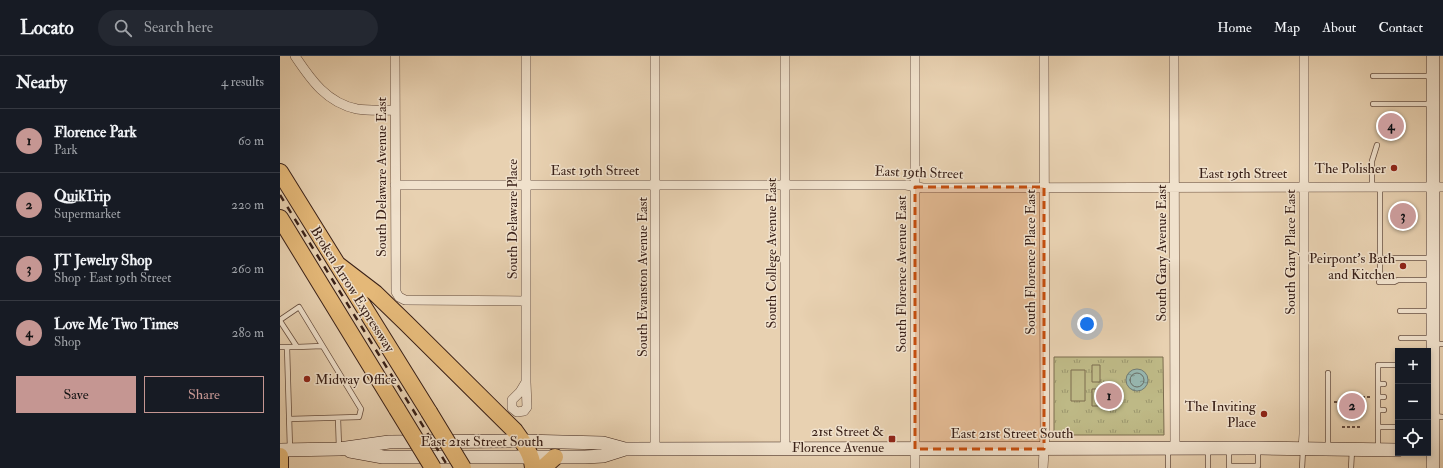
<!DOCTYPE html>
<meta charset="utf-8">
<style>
:root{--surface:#171b24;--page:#242831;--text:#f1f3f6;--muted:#9ea1a6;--line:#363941;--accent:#c59692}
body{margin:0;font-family:"IM FELL Double Pica",serif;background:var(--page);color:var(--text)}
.controls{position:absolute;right:12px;bottom:12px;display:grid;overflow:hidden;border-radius:0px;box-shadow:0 2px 6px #0003}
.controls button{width:36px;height:36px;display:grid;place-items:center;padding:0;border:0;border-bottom:1px solid var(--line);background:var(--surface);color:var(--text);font:20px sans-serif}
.you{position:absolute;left:807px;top:268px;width:14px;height:14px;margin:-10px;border:3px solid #fff;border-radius:50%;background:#1a73e8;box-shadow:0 0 0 6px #1a73e833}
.badge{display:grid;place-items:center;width:26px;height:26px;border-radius:50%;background:var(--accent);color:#111;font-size:13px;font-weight:700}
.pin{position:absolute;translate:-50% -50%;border:2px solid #fff;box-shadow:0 1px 4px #0006}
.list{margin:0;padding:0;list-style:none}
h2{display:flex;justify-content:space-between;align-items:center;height:52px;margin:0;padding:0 16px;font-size:17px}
h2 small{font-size:13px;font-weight:400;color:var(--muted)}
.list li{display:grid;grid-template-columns:26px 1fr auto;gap:12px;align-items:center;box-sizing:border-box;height:64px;padding:0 16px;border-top:1px solid var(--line)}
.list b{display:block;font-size:15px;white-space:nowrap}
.list p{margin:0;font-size:13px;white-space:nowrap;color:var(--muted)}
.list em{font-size:13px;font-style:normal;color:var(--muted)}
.actions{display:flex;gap:8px;padding:12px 16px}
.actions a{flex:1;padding:9px 0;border:1px solid var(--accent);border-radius:0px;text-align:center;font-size:14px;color:var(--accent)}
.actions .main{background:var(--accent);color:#111}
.icon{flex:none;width:22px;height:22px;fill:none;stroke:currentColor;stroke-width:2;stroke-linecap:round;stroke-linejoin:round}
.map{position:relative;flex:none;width:1163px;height:412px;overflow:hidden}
header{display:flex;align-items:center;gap:24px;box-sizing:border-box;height:56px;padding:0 20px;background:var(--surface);border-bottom:1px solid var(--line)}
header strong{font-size:19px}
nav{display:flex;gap:22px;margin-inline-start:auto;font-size:14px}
.search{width:280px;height:36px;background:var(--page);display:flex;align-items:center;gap:10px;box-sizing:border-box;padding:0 14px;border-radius:22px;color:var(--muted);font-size:15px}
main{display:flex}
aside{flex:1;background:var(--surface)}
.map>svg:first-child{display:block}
.park{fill:url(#park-tufts);stroke:#7c6d4f}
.garden{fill:#beb986;stroke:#7c6d4f}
.water{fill:url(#water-ripples);stroke:#727b73}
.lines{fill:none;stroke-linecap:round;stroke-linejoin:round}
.shore{stroke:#686c64;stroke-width:1}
.service-casing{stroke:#664d3e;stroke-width:6}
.minor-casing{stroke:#664d3e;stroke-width:10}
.secondary-casing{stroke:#3a2118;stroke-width:14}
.motorway-casing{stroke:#3a2118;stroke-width:18}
.path{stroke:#3a2118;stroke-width:1.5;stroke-dasharray:3 2;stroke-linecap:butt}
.service{stroke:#f0e1cc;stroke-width:4.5}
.minor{stroke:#f0e1cc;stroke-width:9}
.secondary{stroke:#f0e1cc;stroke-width:13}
.motorway{stroke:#e4b878;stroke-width:16}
.rail{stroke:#3a2118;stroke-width:2.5;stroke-dasharray:7 7;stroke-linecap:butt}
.motorway-bridge-casing{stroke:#3a2118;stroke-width:18;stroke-linecap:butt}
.motorway-bridge{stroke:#e4b878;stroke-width:16}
.marked{fill:#c54e0e;fill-opacity:0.2;stroke:#c54e0e;stroke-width:3;stroke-dasharray:8 5;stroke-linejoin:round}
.poi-dot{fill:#8f2418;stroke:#f0e1cc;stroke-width:1.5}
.labels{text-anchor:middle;stroke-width:3;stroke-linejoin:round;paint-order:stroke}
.poi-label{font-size:14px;fill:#3a2118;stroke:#f0e1cc;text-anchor:end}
.street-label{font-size:14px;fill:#3a2118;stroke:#f0e1cc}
</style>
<header>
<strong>Locato</strong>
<div class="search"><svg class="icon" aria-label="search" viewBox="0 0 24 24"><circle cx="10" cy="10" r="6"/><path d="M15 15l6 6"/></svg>Search here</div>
<nav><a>Home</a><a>Map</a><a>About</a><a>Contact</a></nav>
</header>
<main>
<aside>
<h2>Nearby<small>4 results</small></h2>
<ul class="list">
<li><span class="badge">1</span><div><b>Florence Park</b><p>Park</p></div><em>60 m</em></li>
<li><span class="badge">2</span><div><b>QuikTrip</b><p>Supermarket</p></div><em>220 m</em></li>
<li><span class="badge">3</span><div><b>JT Jewelry Shop</b><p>Shop · East 19th Street</p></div><em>260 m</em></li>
<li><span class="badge">4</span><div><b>Love Me Two Times</b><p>Shop</p></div><em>280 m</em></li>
</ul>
<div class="actions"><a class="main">Save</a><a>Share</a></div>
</aside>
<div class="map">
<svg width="1163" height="412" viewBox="0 0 1163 412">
<defs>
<pattern id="park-tufts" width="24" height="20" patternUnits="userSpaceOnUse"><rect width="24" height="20" fill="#beb986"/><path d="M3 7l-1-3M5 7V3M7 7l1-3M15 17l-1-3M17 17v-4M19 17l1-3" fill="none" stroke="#9b966d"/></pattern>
<pattern id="water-ripples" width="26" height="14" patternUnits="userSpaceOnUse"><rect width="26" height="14" fill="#97b7b0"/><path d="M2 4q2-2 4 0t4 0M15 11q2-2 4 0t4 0" fill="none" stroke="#7c948e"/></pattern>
</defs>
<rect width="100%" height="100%" fill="#e8d1b1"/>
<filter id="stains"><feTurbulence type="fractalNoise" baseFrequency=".005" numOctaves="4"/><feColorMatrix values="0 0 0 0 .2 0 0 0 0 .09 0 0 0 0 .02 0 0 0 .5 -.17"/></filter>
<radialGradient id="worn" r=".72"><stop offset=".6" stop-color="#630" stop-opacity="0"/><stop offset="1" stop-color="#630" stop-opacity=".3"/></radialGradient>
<path class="park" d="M774,301H883L884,379H774Z"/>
<path class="garden" d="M812,309H820V326H812Z
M791,314H805V345H791Z
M812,333H820V350H812Z"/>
<path class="water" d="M846 324a11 11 0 1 1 22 0a11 11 0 1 1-22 0Z"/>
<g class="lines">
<path class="shore" d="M850 324a7 7 0 1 1 14 0a7 7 0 1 1-14 0Z"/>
<g class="service-casing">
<path id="service" d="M1093,20H1151
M1093,48H1151
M1092,131V105L1097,89
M1100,131V220
M1100,202H1152
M1099,226H1114L1118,224H1151
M1120,255H1152
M0,264L19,251L81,353L79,361L9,363
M0,265L17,291H7
M1121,282H1151
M1154,288H1163
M0,291H7L10,393
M17,291L42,290
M1048,317V391
M1098,328H1104
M1098,341H1104
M1098,354H1104
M1154,360L1163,361
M58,362L59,392
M1098,371H1118
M1098,392V309H1118
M888,393V412
M928,393V412
M949,394V412
M949,410H978V394
M1022,412L1023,394
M1071,412L1072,394"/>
</g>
<g class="minor-casing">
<path id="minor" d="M15,0C31,24 47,47 77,53C90,55 102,54 115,54
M115,0L116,236L119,241L125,244L246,245
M246,0V326L247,351L244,355L237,356L232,352V344L240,336L246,326
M375,0V393
M505,0V393
M635,0V412
M894,0L895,393
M115,129H626L643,132L1163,131
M1023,393L1024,378V0
M763,412L765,379L764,0"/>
</g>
<g class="secondary-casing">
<path id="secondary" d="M0,394L59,393L109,386L242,385L323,387L345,393L979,392L1118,394
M70,395L103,401H305L323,400L345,393
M1153,412V0"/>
</g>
<g class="motorway-casing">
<path id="motorway" d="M0,116L149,356
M0,162L117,353
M57,208L95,237L126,267L235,375C243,386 252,398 253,412
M0,400V412
M263,412L275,401"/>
</g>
<path class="path" d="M1082,341H1092
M1054,346H1062
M1062,371H1082"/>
<use href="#service" class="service"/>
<use href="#minor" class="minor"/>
<use href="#secondary" class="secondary"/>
<use href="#motorway" class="motorway"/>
<path class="rail" d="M0,139L169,412"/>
<g class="motorway-bridge-casing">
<path id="motorway-bridge" d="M117,353L153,412
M149,356L183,412"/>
</g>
<use href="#motorway-bridge" class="motorway-bridge"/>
</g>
<path class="marked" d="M635,131H764V393H635Z"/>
<g class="poi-dot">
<circle cx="1114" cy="112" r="4"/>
<circle cx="1123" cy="210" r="4"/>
<circle cx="27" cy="323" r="4"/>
<circle cx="984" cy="358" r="4"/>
<rect x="608" y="379" width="8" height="8" rx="2"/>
</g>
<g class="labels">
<g class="poi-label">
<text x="1106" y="117">The Polisher</text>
<text x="1115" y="207">Peirpont's Bath<tspan x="1115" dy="16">and Kitchen</tspan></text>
<text x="35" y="328" text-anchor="start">Midway Office</text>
<text x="976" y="355">The Inviting<tspan x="976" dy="16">Place</tspan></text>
<text x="604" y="380">21st Street &amp;<tspan x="604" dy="16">Florence Avenue</tspan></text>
</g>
<g class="street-label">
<text x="315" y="119">East 19th Street</text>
<text transform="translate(639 116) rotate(2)" y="5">East 19th Street</text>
<text x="963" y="122">East 19th Street</text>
<text transform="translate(101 121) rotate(-90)" y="5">South Delaware Avenue East</text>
<text transform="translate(232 163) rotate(-90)" y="5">South Delaware Place</text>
<text transform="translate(1010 196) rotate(-90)" y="5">South Gary Place East</text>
<text transform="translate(491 197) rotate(-90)" y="5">South College Avenue East</text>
<text transform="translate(881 197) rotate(-90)" y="5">South Gary Avenue East</text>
<text transform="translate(750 206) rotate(-90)" y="5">South Florence Place East</text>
<text transform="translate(621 218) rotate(-90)" y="5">South Florence Avenue East</text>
<text transform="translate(362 221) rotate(-90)" y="5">South Evanston Avenue East</text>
<text transform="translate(73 233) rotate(58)" y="5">Broken Arrow Expressway</text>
<text x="732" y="382">East 21st Street South</text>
<text x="202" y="390">East 21st Street South</text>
</g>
</g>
<rect width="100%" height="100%" filter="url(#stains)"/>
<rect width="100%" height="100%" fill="url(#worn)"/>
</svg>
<div class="controls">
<button>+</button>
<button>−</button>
<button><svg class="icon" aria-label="locate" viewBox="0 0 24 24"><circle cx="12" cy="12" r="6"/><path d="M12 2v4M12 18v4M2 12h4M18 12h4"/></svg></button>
</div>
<div class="you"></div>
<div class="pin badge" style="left:829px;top:340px">1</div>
<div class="pin badge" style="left:1072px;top:350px">2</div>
<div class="pin badge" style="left:1123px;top:160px">3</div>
<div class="pin badge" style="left:1111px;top:70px">4</div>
</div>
</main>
